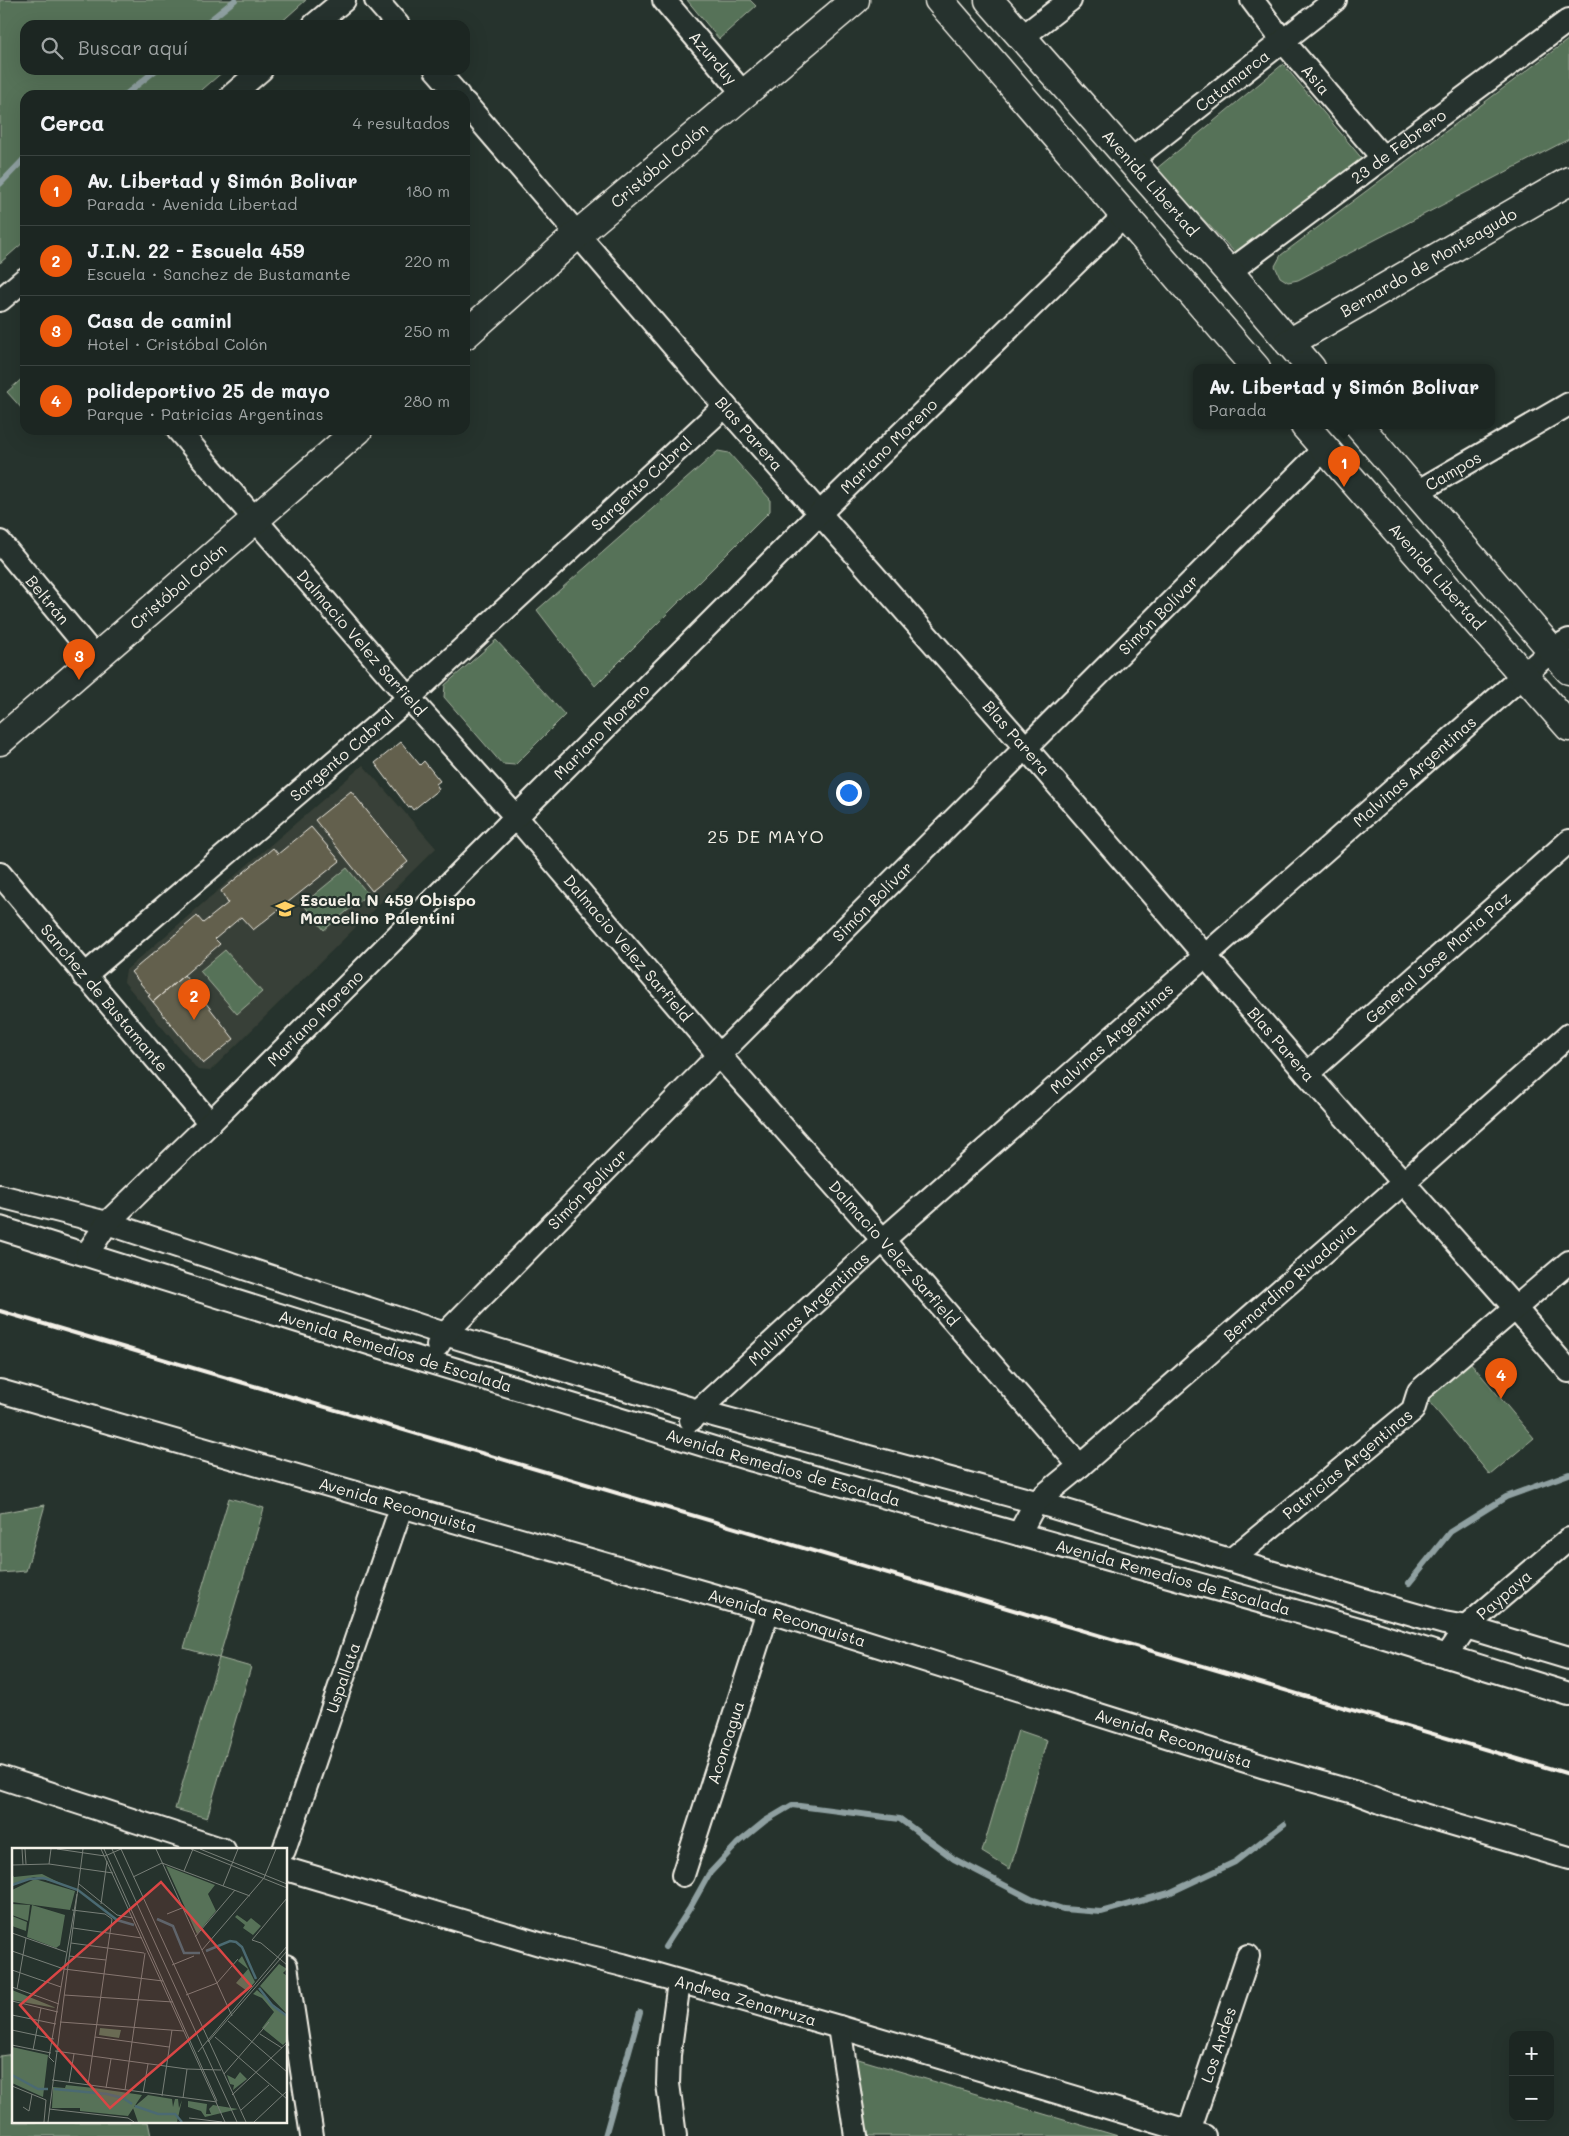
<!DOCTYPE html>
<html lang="es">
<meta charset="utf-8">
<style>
:root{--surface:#1c2622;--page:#252e2a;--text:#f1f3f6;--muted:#a0a5a5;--line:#3a4340;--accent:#ea580c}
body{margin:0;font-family:Mali,sans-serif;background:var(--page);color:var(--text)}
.controls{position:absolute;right:15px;bottom:15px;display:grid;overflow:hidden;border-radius:10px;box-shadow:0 5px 20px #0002}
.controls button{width:45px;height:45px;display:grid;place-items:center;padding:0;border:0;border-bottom:1px solid var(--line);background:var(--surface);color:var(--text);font:25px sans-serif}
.you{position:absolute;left:848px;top:792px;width:18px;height:18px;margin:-12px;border:4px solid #fff;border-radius:50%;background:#1a73e8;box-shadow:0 0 0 8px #1a73e833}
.badge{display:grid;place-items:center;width:32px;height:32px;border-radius:50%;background:var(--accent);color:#fff;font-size:16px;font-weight:700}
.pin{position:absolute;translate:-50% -41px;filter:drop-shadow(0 1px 2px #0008)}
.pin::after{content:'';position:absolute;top:26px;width:18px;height:15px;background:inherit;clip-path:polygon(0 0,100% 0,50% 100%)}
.popup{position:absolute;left:1193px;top:364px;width:302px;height:65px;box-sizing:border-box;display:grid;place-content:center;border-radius:10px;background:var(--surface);filter:drop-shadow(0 1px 4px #0005);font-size:16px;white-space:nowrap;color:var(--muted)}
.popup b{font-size:19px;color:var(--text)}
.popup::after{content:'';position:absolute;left:50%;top:100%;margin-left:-10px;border:10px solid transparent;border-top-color:var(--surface)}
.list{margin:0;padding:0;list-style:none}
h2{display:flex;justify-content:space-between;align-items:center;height:65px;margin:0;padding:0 20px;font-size:21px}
h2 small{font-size:16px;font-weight:400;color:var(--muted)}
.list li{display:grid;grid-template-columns:32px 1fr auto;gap:15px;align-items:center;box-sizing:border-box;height:70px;padding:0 20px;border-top:1px solid var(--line)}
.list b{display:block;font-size:19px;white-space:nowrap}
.list p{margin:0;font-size:16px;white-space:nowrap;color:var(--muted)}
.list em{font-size:16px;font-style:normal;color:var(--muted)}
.icon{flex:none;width:28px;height:28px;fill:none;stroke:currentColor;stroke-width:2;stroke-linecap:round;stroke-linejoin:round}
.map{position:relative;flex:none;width:1569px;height:2136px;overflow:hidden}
.search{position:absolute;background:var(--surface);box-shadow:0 5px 20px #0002;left:20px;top:20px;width:450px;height:55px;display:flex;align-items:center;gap:12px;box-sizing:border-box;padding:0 18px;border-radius:15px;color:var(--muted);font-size:19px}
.panel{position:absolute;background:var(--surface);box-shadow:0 5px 20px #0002;left:20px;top:90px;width:450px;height:345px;border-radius:15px}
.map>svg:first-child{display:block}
.built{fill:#394037}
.green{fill:#577258;stroke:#a6b2a0}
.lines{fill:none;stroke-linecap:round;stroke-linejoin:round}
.stream{stroke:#8fa0a1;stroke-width:6}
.building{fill:#64604d;stroke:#f4f1e8}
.minor-casing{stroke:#f4f1e8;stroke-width:26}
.tertiary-casing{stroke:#f4f1e8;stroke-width:31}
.minor{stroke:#26332d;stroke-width:22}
.tertiary{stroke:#26332d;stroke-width:28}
.rail{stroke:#f4f1e8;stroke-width:4}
.labels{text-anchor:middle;stroke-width:4.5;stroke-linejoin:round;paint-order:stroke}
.street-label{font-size:16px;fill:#f4f1e8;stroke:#26332d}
.poi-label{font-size:16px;font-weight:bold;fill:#f4f1e8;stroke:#26332d;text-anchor:start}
.neighbourhood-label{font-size:18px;letter-spacing:1px;fill:#f4f1e8;stroke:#26332d}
.inset-river{fill:none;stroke:#4b6a72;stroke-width:2.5}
.inset-road{fill:none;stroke:#787f78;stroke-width:1}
.view{fill:#da4645;fill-opacity:0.15;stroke:#da4645;stroke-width:2.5}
.inset-edge{fill:none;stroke:#f4f1e8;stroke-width:2.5}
</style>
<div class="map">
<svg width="1569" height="2136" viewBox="0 0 1569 2136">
<rect width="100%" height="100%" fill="#26332d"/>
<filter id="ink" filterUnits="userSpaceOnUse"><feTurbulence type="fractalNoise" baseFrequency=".02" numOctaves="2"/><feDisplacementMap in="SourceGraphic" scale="10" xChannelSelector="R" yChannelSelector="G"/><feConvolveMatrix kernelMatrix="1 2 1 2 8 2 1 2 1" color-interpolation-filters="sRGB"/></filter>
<g filter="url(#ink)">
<path class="built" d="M363,765L436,848L210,1071L198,1070L124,982L126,970Z"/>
<path class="green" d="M0,0H306L278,25H25V70H225L196,95H25V241L0,263Z
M687,0H750L756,6L719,39Z
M1569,39V139L1298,280L1288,282L1280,277L1275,266L1281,255Z
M1283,64L1364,161L1239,257L1156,169Z
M25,376V411H24L7,392Z
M718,451L729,453L770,499V511L595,686L537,610Z
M496,640L565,715L515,765L502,764L444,697L445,685Z
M347,868L368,894L324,930L303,904Z
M225,950L262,992L237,1014L200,971Z
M1470,1362L1534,1438L1490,1475L1426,1398Z
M229,1498L264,1508L219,1658L251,1667L207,1818L175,1809L219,1658L184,1648Z
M45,1505L26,1571L0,1573V1513Z
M1018,1730L1047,1740L1010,1869L982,1852Z
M14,2054V2122H148L151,2136H0V2056Z
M855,2058L1118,2136H867Z"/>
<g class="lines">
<path class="stream" d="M204,25L235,0
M125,95L156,70
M0,184L25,158
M1409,1583L1450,1532L1506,1497L1569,1474
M665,1947L690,1908L709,1874L738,1843L765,1821L792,1805L900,1819L954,1859L1031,1899L1063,1909L1101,1912L1169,1893L1235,1862L1284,1824
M605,2136L640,2012"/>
</g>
<path class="building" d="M401,742L420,765L424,761L440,781L436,784L439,789L413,810L410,806L408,807L375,763Z
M351,791L408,862L372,891L315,820Z
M311,827L340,861L253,930L241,917L215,939L220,944L153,1002L148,996L150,995L131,972L197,916L203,923L228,903L221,891L273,848L278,854Z
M184,975L234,1039L203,1064L153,1002Z"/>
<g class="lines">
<g class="minor-casing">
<g id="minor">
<path d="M376,0L398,25"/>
<path id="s1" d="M664,0L743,93"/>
<path id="s2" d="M1252,0L1282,40L1383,158"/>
<path d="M314,25L344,0"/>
<path d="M1021,38L1070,0"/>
<path d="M436,70L458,95"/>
<path d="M232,95L261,70"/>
<path id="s3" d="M465,103L725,406L1025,747L1307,1074L1515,1308L1569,1371"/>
<path id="s4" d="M1130,161L1335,0"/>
<path id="s5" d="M1229,272L1569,20"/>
<path d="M0,300L25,279"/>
<path id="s6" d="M178,430L409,698L516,817L719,1055L883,1240L1080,1466"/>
<path id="s7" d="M1415,493L1569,404"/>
<path id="s8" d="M0,542L95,657"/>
<path id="s9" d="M0,874L210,1123"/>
<path id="s10" d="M84,976L409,698L725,406"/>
<path id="s11" d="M1307,1074L1569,841"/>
<path d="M0,1196L107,1223L445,1334L698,1411L1036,1502L1367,1601L1444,1623L1466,1627L1569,1658"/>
<path id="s12" d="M0,1228L401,1353L753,1460L1359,1629L1569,1694"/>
<path id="s13" d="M87,1254L107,1223L210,1123L819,514L1124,216"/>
<path id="s14" d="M438,1345L445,1334L719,1055L1325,448"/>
<path id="s15" d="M0,1391L768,1611L1265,1767L1357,1793L1386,1804L1569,1858"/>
<path id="s16" d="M691,1420L698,1411L883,1240L1552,650L1569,640"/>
<path id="s17" d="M1019,1534L1036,1502L1080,1466L1403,1183L1569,1035"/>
<path id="s18" d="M1231,1560L1413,1410L1419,1391L1569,1262"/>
<path id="s19" d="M1446,1656L1466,1627L1569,1539"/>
<path d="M0,1777L224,1850"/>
<path id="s20" d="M284,1850L402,1505"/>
<path id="s21" d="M286,1869L543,1945L623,1965L839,2027L1204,2136"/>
<path id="s22" d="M683,1875L768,1611"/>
<path d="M286,1966L312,2136"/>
<path d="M839,2027L856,2136"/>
<path id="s23" d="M1189,2132L1248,1956"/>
<path d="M675,2136L668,2084L669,2055L679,1982"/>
</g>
</g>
<g class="tertiary-casing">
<g id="tertiary">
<path d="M939,0L1256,368"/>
<path id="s24" d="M989,0L1229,272L1311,368"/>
<path id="s25" d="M465,335L578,234L855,0"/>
<path id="s26" d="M1289,343L1569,181"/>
<path id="s27" d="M1305,426L1569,727"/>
<path d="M1359,426L1569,670"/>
<path id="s28" d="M0,741L358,430"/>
</g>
</g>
<use href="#minor" class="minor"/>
<use href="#tertiary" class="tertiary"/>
<path class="rail" d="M0,1311L1569,1774"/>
</g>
</g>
<defs>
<g id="school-bare" transform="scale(1.5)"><path d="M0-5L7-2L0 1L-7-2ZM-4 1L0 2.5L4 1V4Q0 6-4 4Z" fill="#ffd166" stroke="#26332d" stroke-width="2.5" paint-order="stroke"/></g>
</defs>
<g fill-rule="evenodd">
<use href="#school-bare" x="285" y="909"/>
</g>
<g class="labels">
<g class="street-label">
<text dy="6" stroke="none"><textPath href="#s1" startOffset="76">Azurduy</textPath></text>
<text dy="6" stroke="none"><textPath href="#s4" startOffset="130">Catamarca</textPath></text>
<text dy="6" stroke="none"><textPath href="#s2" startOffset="102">Asia</textPath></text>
<text dy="6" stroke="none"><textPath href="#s5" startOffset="211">23 de Febrero</textPath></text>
<text dy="6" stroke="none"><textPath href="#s25" startOffset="258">Cristóbal Colón</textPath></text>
<text dy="6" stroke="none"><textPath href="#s24" startOffset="244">Avenida Libertad</textPath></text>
<text dy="6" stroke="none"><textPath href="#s26" startOffset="161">Bernardo de Monteagudo</textPath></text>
<text dy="6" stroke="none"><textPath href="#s3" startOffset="436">Blas Parera</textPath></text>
<text dy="6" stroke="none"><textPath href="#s13" startOffset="1139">Mariano Moreno</textPath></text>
<text dy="6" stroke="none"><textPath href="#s7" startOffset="44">Campos</textPath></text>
<text dy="6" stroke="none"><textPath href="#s10" startOffset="744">Sargento Cabral</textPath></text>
<text dy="6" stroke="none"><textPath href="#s27" startOffset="200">Avenida Libertad</textPath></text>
<text dy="6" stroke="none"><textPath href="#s28" startOffset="236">Cristóbal Colón</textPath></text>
<text dy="6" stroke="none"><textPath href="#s8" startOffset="75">Beltrán</textPath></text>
<text dy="6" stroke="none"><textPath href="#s14" startOffset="1026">Simón Bolívar</textPath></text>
<text dy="6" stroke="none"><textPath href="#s6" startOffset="281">Dalmacio Velez Sarfield</textPath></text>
<text dy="6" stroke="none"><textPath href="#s13" startOffset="734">Mariano Moreno</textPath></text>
<text dy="6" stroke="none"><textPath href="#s3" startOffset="841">Blas Parera</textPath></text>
<text dy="6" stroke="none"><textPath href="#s10" startOffset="339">Sargento Cabral</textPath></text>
<text dy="6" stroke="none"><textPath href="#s16" startOffset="972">Malvinas Argentinas</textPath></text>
<text dy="6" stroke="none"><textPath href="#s14" startOffset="621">Simón Bolívar</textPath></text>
<text dy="6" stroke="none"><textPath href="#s6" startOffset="686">Dalmacio Velez Sarfield</textPath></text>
<text dy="6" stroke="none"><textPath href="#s11" startOffset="175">General Jose Maria Paz</textPath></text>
<text dy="6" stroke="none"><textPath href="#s9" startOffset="162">Sanchez de Bustamante</textPath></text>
<text dy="6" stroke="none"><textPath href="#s13" startOffset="329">Mariano Moreno</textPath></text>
<text dy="6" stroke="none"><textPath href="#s16" startOffset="568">Malvinas Argentinas</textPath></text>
<text dy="6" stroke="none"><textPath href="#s3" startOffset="1246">Blas Parera</textPath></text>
<text dy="6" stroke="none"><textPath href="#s14" startOffset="216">Simón Bolívar</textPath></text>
<text dy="6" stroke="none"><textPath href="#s6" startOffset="1091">Dalmacio Velez Sarfield</textPath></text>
<text dy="6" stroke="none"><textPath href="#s17" startOffset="372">Bernardino Rivadavia</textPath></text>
<text dy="6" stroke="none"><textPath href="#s16" startOffset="162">Malvinas Argentinas</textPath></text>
<text dy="6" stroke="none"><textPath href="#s12" startOffset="414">Avenida Remedios de Escalada</textPath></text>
<text dy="6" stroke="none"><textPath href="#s18" startOffset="151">Patricias Argentinas</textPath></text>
<text dy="6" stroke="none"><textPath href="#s12" startOffset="819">Avenida Remedios de Escalada</textPath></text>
<text dy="6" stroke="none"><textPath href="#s15" startOffset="414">Avenida Reconquista</textPath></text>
<text dy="6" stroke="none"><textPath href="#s12" startOffset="1224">Avenida Remedios de Escalada</textPath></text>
<text dy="6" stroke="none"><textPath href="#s19" startOffset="85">Paypaya</textPath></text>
<text dy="6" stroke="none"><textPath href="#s15" startOffset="819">Avenida Reconquista</textPath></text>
<text dy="6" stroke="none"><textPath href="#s20" startOffset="182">Uspallata</textPath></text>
<text dy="6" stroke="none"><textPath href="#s15" startOffset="1224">Avenida Reconquista</textPath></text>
<text dy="6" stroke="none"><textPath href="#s22" startOffset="139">Aconcagua</textPath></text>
<text dy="6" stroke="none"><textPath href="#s21" startOffset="478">Andrea Zenarruza</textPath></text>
<text dy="6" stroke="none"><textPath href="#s23" startOffset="92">Los Andes</textPath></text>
</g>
<g class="poi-label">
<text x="300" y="906">Escuela N 459 Obispo<tspan x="300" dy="18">Marcelino Palentini</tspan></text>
</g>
<g class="neighbourhood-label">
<text x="766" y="843">25 DE MAYO</text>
</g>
</g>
<g transform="translate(12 1848)">
<rect width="275" height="275" fill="#26332d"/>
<path d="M154,18L203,37L196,46L204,63L185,86ZM0,26L2,29L30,26L50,36L22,29L0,36ZM23,31L63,43L58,62L0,54V42ZM0,56L18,57L16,73L0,67ZM20,57L53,67L48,97L44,100L15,89ZM225,67L235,74L239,70L249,78L241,87L231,80L233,77L223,69ZM0,68L15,74L14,83L0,78ZM230,108L243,134L235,143L224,135L236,121L226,113ZM267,116L275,121L271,125L275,128V166L248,138ZM0,142L42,159L43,160L0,152ZM245,142L275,169V193L271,197L250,180L262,164L250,150L241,146ZM88,180L109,182L107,190L87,187ZM0,199L36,207L31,249L0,235ZM228,224L235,231L221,242L222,237L218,236L215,227L223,231ZM54,237L82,240L130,247L116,268L68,263V260H40L41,239L53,240ZM136,247L160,251L161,259L163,251H166L167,260L170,252L165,274H126L121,260ZM176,253L195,256L194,266H199L197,261L201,257L226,261L193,269L189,263L176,259Z" fill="#577258"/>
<path class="inset-river" d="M0,37L17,31L32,30L66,42L105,72L122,77M145,71L161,78L172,105H188M194,103L218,93L224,94L230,99L244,131M247,140L260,157L275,168M0,227L26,241H36M42,241L95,246L111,250L120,256M123,258L146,266H163L170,274"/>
<path class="inset-road" d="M10,1L11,17M13,1L14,16M45,1L93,8L109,1M89,1L213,274M92,1L205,253M100,1L225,274M109,1L234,274M144,1L220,168M179,1L275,40M188,1L275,36M37,16L39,1M0,17L37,16L101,25M172,23L181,1M121,29L150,15L238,48M67,36L105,67L121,70M211,38L226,1M275,50L240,92L249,95L275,117M89,56L95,13M60,62L93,66L100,71L76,237M155,66L170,60M61,80L130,90M0,85L54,104M183,89L223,42M59,95L132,105M190,102L252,30L264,1M0,103L52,121L151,133M57,108L94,112M160,117L182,108M0,122L49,139M0,139L47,156M5,141L14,90M52,147L161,154M174,147L205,135L226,111M0,153L46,164M0,167L44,176M216,173L275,224M48,174L172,183M0,182L42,191M248,186L270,200M83,189L157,199M203,189L275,251M196,194L275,103M0,197L39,205M21,202L29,160M43,203L175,221L209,222M186,204L275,98M42,214L37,209L65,46M212,226L257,174M40,232L205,254M57,235L62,206M0,238L34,252L32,274M94,240L99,211M113,242L133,105M131,245L136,216M220,247L275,195M150,248L160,182M171,250L175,221M11,259L17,263L20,246M37,261L116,270L122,274M229,262L257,237M177,270L210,274M36,274L71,1M242,274L275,243"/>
<path class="view" d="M149,34L239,138L98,260L8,157Z"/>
<rect width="275" height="275" class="inset-edge"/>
</g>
</svg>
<div class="controls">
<button>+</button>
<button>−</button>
</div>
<div class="you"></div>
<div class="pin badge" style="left:1344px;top:487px">1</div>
<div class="popup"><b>Av. Libertad y Simón Bolivar</b>Parada</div>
<div class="pin badge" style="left:194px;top:1020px">2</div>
<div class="pin badge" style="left:79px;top:680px">3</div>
<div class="pin badge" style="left:1501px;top:1399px">4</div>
<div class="search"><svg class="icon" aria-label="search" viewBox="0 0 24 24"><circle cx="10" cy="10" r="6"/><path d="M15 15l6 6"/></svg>Buscar aquí</div>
<section class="panel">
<h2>Cerca<small>4 resultados</small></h2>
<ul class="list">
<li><span class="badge">1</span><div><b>Av. Libertad y Simón Bolivar</b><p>Parada · Avenida Libertad</p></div><em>180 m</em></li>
<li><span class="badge">2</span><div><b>J.I.N. 22 - Escuela 459</b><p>Escuela · Sanchez de Bustamante</p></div><em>220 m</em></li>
<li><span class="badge">3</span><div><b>Casa de caminl</b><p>Hotel · Cristóbal Colón</p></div><em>250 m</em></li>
<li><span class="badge">4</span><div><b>polideportivo 25 de mayo</b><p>Parque · Patricias Argentinas</p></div><em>280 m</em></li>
</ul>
</section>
</div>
